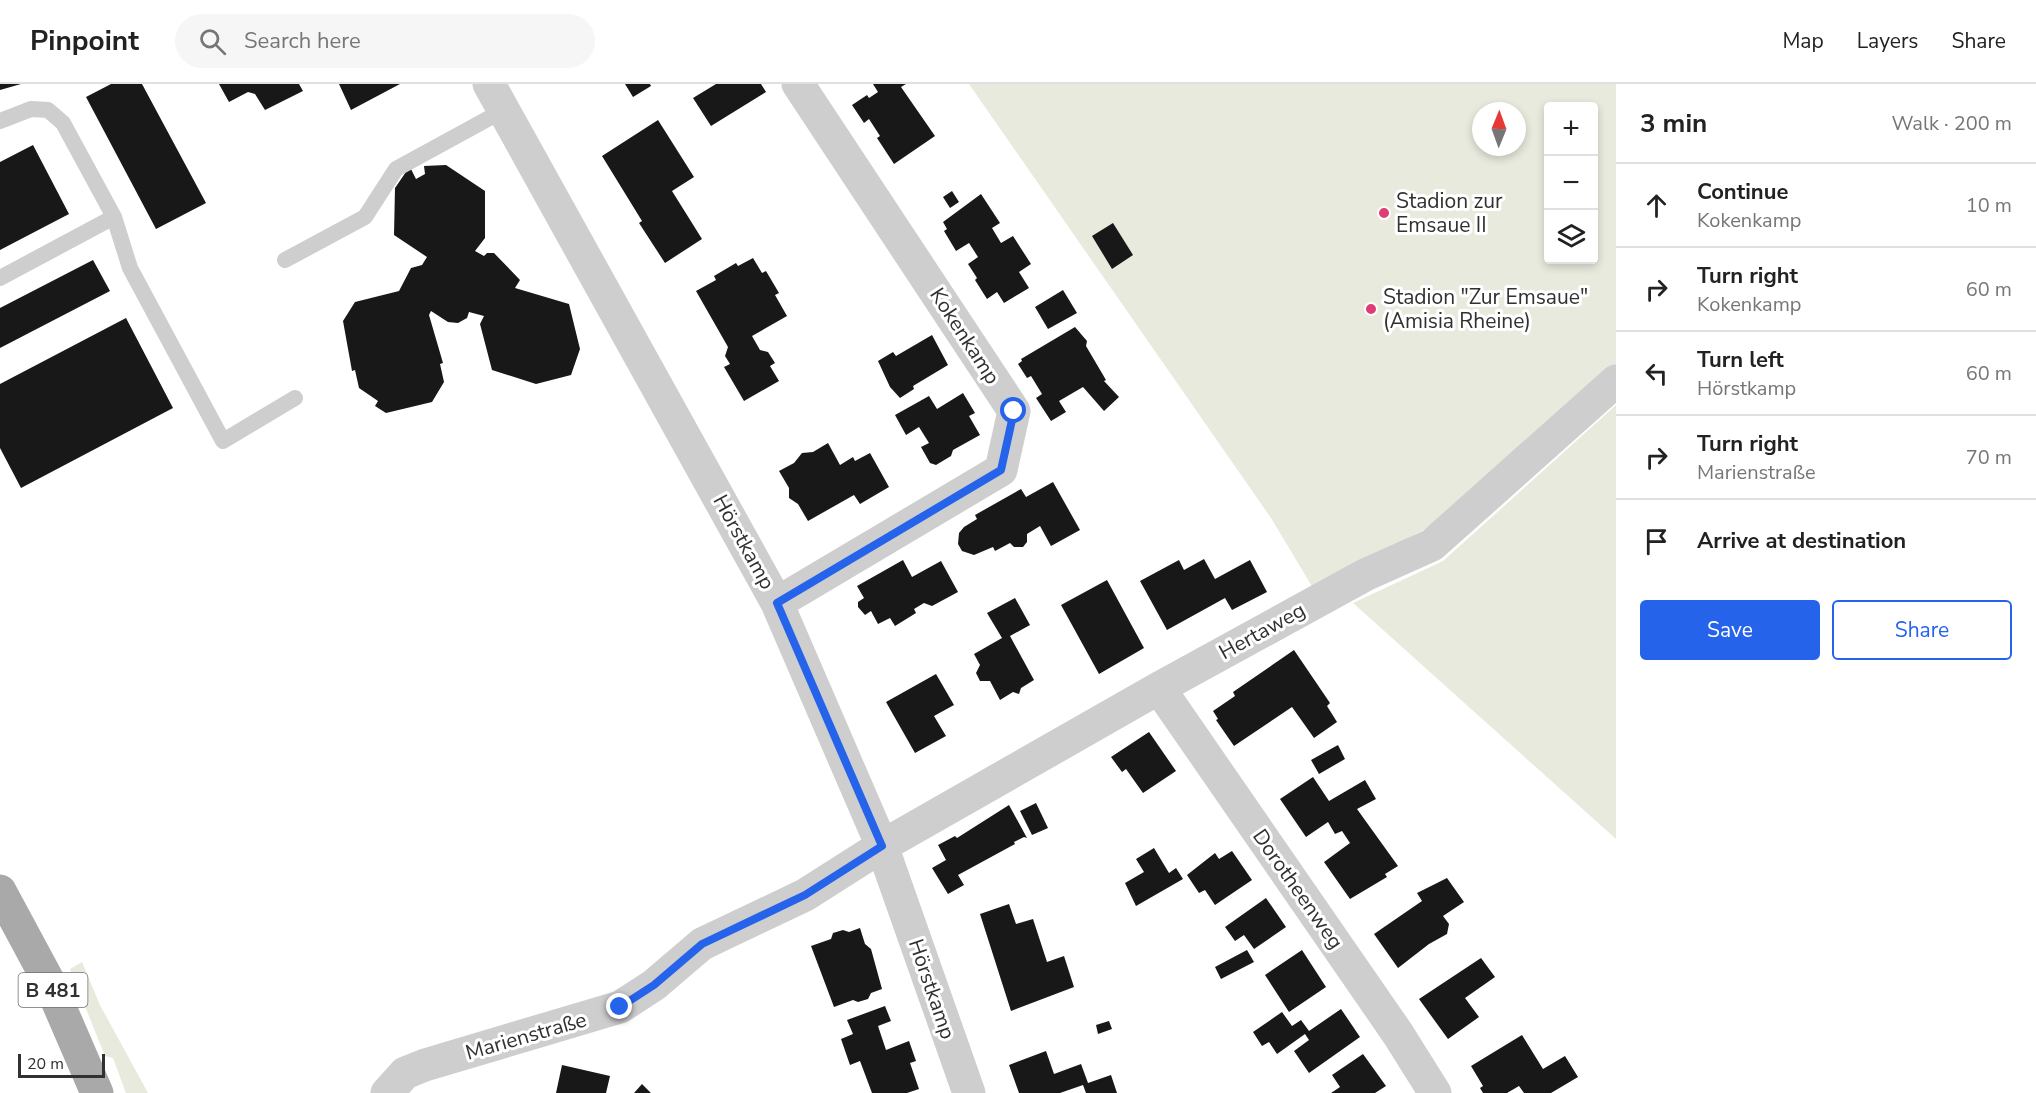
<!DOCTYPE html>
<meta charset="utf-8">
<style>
:root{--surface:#fff;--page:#f6f6f6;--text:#222;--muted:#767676;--line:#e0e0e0;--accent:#2563eb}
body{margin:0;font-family:"Nunito Sans",sans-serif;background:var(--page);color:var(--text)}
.controls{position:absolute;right:18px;top:18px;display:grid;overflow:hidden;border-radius:6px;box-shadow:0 3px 9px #0003}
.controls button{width:54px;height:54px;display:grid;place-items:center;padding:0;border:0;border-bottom:2px solid var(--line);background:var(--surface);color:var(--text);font:30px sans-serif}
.compass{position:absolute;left:1472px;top:18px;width:54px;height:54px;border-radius:50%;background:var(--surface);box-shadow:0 3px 9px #0003;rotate:1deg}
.scale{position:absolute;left:18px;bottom:15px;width:87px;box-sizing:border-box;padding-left:6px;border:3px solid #313131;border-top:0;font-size:16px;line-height:21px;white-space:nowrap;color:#313131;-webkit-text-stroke:4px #fff;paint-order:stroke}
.stop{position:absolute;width:18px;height:18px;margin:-14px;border:4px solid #2563eb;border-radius:50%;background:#fff}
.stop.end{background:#2563eb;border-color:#fff;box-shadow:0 2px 6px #0008}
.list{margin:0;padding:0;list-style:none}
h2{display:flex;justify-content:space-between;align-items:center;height:78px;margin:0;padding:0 24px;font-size:26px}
h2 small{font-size:20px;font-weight:400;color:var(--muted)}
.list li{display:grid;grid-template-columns:39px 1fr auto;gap:18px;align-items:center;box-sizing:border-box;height:84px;padding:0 24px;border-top:2px solid var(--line)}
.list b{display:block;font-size:22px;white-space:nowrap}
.list p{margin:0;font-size:20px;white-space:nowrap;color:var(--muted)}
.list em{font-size:20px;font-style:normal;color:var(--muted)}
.actions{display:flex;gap:12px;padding:18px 24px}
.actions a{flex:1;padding:14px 0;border:2px solid var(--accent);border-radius:6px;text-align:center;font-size:21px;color:var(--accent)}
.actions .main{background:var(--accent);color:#fff}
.icon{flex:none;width:33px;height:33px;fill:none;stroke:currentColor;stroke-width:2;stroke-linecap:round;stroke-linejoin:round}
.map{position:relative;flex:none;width:1616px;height:1009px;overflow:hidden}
header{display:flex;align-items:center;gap:36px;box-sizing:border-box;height:84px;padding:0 30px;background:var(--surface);border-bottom:2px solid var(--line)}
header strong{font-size:28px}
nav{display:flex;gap:33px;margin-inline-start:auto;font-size:21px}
.search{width:420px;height:54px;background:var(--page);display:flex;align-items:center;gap:15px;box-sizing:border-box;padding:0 21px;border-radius:33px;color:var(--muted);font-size:22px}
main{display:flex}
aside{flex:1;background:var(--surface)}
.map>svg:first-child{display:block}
.green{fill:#e8eadd;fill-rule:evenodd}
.building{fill:#181818}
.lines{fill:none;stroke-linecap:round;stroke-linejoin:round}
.lane{stroke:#cecece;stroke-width:16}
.street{stroke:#cecece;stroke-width:33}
.primary{stroke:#a9a9a9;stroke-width:33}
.route{stroke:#2563eb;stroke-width:8}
.poi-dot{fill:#dd3e74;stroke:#fff;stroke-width:2}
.labels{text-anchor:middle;stroke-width:6;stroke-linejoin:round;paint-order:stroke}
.shield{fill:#fff;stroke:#6f6f6f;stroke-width:1.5}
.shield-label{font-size:20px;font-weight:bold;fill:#313131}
.poi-label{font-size:21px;fill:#313131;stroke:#fff;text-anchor:start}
.street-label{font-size:21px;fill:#313131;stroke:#fff}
</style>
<header>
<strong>Pinpoint</strong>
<div class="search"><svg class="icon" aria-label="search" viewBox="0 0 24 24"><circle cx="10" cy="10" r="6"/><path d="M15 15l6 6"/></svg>Search here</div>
<nav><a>Map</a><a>Layers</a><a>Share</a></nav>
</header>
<main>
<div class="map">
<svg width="1616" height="1009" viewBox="0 0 1616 1009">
<rect width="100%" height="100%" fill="#fff"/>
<path class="green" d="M969,0H1616V287L1431,442L1313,504L1271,434ZM1548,22H1594V176H1548ZM1481,27H1517V63H1481Z
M1616,321V755L1353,519L1443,477Z
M82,878L100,921L148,1009H126L113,974L105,972L70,885Z"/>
<path class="building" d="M0,0H21L0,6Z
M111,0H142L206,119L156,145L86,13Z
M219,0H299L303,7L265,26L255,10L248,8L229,18Z
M339,0H400L351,26Z
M625,0H650L651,2L633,13Z
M716,0H761L766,8L711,42L693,14Z
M873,0H906L901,3L935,52L894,80L877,54L880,52L869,35L864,39L852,21L867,11L869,14L878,8Z
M658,36L694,93L672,107L702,155L665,179L639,139L642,137L602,72Z
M33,61L69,130L0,166V78Z
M446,81L485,107V154L475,167L484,172L487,169H494L520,196L515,204L569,220L580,265L571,291L536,300L492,286L480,240L484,232L469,228L467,234L458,239L448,238L431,227L429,231L443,279L440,280L444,298L432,318L386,329L375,322L378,317L359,304L355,286L352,287L343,237L355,218L399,207L411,184L422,181L427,173L394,151L395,104L408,85H411L416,95L425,90L424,82Z
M952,107L959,118L950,124L943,113Z
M981,110L1000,139L992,144L1001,159L1013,152L1031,180L1019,188L1029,204L1004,219L997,208L987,215L975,196L977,194L968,180L978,173L969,159L956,167L944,147L947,145L943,138Z
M1113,139L1133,171L1112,185L1092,152Z
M753,174L762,189L766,187L779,209L775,211L787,232L752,252L760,266L768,268L775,279L770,282L779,297L744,317L724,283L730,280L725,272L728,263L696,207L716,196L714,192L736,179L738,182Z
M93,176L110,207L0,264V224Z
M1063,206L1077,229L1048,245L1035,223Z
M126,234L173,324L21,404L0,364V300Z
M1075,243L1087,257L1086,262L1106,296L1104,297L1119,313L1104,327L1083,303L1059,317L1066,328L1051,337L1036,314L1042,310L1031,292L1027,294L1018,280L1022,277L1021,275Z
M932,251L948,281L913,302L914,305L900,314L890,303L878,277L893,268L896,272Z
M963,309L975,329L969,332L980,351L953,366L951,372L936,381L930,379L921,363L929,359L919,343L906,351L895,331L929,312L937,325Z
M828,359L840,381L853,373L855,377L870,369L889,403L860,420L854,411L808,437L798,420L789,414V404L779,387L794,379L802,369L813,368Z
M1053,398L1080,446L1051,462L1040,442L1027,450V458L1023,463H1014L1010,459L995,467L993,463L974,471L962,467L958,460L959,449L964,443L977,435L975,431L1021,405L1026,413Z
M1204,475L1215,495L1250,476L1267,508L1232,526L1225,514L1167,546L1140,497L1179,476L1184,486Z
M903,476L912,493L941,477L958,508L932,522L924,519L914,525L916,529L895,542L890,534L878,540L871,527L865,531L858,523V518L864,514L857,502Z
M1107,496L1144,564L1099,590L1061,521Z
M1015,514L1030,541L1010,552L1034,596L1021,604L1019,610L1013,608L1000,616L990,597H980L976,589L980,581L974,570L1002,554L987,529Z
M1294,566L1330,619L1327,622L1337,638L1314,654L1292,623L1234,662L1216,636L1218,635L1213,627L1235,612L1233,608Z
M936,590L954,621L934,632L946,652L915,669L886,618Z
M1149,648L1176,687L1143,709L1126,685L1122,688L1111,673Z
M1338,661L1345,675L1319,690L1311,676Z
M1313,693L1329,717L1365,696L1376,715L1357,725L1398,782L1385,790L1387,793L1350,815L1324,778L1350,759L1342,747L1335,750L1328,738L1306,753L1280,715Z
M1036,719L1048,744L1032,751L1020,727Z
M1009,721L1027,754L1024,753L1014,758L1015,760L958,791L964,801L948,810L932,784L946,776L938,761L955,752L957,754Z
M1154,764L1169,789L1176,784L1183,795L1136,822L1125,799L1144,788L1136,775Z
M1232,767L1252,796L1215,821L1205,806L1199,809L1187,791L1215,769L1219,775Z
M1447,794L1464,818L1443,832L1449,840L1447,850L1429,860L1398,884L1374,850L1422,817L1417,809Z
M1266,814L1286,843L1254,865L1244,851L1235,857L1225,843Z
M1009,820L1016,840L1033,835L1047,878L1064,872L1074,903L1011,927L980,830Z
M860,844L865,860L871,865L882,905L871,909L868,915L858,918L853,916L834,923L811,862L831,855L833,849L843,846L849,848Z
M1247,866L1254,878L1221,895L1215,883Z
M1302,866L1326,903L1289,928L1265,891Z
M1481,874L1495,893L1465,914L1479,933L1448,955L1419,915Z
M885,922L891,937L878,942L886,966L909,957L916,977L910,979L919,1005L907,1009H872L860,977L850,981L841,955L853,950L847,936Z
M1341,925L1360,953L1309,989L1294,967L1309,956L1305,950L1277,970L1269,958L1262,962L1253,948L1282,928L1292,942L1301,936L1309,947Z
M1109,937L1112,945L1098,950L1096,941Z
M1522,951L1543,985L1565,972L1578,993L1551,1009H1524L1519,1002L1507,1009H1483L1480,1004L1483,1002L1471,982Z
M1046,967L1054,990L1081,980L1088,999L1111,991L1117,1009H1086L1083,1001L1060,1009H1019L1009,981Z
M1363,970L1386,1002L1375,1009H1331L1340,1003L1332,991Z
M562,981L610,992L606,1009H556Z
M642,1000L651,1009H634Z"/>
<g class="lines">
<path class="lane" d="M0,37L31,25L48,26L63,39L114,133L130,184L223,357L295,314
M285,176L365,133L396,85L504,26
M0,194L114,133"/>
<path class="street" d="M489,0L777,519L882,762L969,1009
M777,519L1001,386L1014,327L798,0
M1159,604L1398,950L1435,1009
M387,1009L405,989L425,981L620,923L654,901L702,860L805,811L882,762L1159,604L1365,491L1432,461L1616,297"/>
<path class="primary" d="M0,807L49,898L97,1009"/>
</g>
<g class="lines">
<path class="route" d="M620,923L654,901L702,860L805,811L882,762L777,519L1001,386L1014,327"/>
</g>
<g class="poi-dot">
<circle cx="1384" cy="129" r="6"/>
<circle cx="1371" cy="225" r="6"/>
</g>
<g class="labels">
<rect class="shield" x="18.5" y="889" width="69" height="34" rx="4.5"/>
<g class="shield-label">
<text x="53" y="913">B 481</text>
</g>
<g class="poi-label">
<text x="1396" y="124">Stadion zur<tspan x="1396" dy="24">Emsaue II</tspan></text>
<text x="1383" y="220">Stadion "Zur Emsaue"<tspan x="1383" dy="24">(Amisia Rheine)</tspan></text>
</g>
<g class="street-label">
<text transform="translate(965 252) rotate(57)" y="7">Kokenkamp</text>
<text transform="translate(744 458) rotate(61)" y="7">Hörstkamp</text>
<text transform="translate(1262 547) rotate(-29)" y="7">Hertaweg</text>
<text transform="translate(1298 805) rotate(55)" y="7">Dorotheenweg</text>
<text transform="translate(932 905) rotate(71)" y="7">Hörstkamp</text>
<text transform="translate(526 952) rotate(-16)" y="7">Marienstraße</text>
</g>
</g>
</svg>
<div class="controls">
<button>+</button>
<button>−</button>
<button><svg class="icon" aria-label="layers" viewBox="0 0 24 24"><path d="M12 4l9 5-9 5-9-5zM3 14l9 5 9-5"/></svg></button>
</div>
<svg class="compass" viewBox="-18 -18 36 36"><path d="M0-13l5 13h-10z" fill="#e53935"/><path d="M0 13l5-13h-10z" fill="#767676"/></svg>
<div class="scale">20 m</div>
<div class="stop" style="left:1014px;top:327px"></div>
<div class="stop end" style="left:620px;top:923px"></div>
</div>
<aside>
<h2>3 min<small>Walk · 200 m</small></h2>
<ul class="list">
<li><svg class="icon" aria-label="ahead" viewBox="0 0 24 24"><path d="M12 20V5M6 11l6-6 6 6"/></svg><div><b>Continue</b><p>Kokenkamp</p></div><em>10 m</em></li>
<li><svg class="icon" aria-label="right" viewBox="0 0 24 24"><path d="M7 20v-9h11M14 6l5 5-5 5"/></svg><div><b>Turn right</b><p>Kokenkamp</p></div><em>60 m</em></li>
<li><svg class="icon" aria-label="left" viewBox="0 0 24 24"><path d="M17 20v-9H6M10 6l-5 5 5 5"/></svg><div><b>Turn left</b><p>Hörstkamp</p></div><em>60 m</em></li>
<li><svg class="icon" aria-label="right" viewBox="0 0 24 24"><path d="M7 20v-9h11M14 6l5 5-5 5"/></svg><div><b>Turn right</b><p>Marienstraße</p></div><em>70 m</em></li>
<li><svg class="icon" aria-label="arrive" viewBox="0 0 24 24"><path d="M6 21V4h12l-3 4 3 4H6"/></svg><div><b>Arrive at destination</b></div></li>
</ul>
<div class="actions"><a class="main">Save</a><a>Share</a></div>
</aside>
</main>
